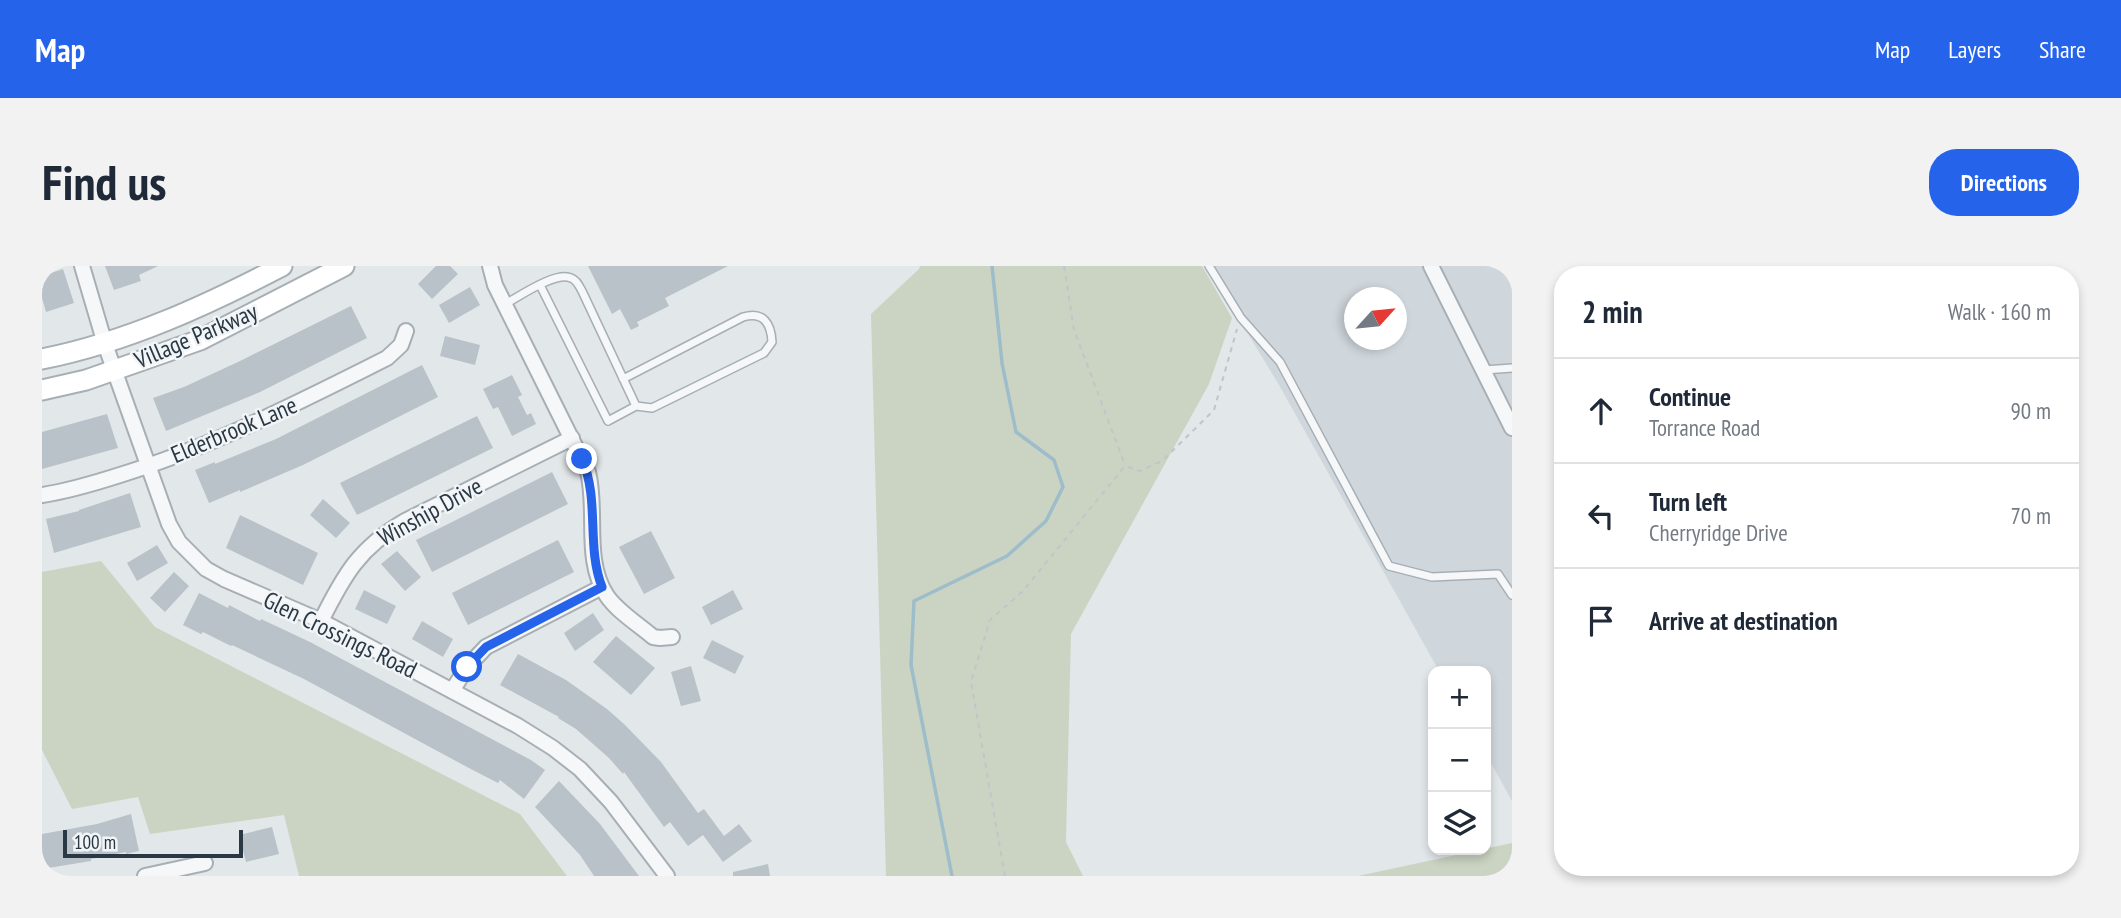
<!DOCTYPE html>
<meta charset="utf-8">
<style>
:root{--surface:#fff;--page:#f2f2f3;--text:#1f2937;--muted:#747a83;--line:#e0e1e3;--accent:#2563eb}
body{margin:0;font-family:"PT Sans Narrow",sans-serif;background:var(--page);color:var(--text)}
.controls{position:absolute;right:21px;bottom:21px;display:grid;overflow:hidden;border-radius:14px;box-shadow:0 4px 10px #0003}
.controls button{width:63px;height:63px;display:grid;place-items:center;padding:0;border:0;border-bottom:2px solid var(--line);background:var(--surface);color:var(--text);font:35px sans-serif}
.compass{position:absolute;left:1302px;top:21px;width:63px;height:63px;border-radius:50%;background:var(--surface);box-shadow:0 4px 10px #0003;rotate:63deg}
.scale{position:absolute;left:21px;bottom:18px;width:180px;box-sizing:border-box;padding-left:7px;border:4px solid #2a3843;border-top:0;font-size:19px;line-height:24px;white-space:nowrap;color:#2a3843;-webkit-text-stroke:5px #f2f5f8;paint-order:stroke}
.stop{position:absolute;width:21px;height:21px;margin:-16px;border:5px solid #2563eb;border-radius:50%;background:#fff}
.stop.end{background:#2563eb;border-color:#fff;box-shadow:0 2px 7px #0008}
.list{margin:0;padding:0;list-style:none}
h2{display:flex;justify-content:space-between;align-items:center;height:91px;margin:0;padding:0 28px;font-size:30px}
h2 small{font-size:23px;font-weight:400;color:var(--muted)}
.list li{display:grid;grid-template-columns:46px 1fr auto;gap:21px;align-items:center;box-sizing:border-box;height:105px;padding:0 28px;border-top:2px solid var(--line)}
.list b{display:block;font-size:26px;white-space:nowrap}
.list p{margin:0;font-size:23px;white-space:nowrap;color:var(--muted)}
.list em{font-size:23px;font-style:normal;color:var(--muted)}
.icon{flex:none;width:38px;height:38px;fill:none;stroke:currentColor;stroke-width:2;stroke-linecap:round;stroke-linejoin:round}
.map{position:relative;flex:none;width:1470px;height:610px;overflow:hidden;border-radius:28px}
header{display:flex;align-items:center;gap:42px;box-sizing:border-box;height:98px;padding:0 35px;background:var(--accent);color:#fff}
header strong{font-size:33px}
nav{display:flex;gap:38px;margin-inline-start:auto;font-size:24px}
.intro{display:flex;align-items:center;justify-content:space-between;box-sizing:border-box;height:168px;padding:0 42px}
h1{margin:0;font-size:49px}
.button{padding:18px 32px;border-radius:28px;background:var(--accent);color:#fff;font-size:24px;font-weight:700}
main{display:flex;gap:42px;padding:0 42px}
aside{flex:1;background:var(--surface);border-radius:28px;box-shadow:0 4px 10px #0003}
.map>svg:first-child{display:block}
.built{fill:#d0d7dc;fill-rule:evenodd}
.green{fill:#cbd4c3}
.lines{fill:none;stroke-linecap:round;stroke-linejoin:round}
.stream{stroke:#9dbdca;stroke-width:3.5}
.building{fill:#b9c2c8}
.service-casing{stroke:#a7afb5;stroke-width:10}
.minor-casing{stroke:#a7afb5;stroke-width:18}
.secondary-casing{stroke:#a7afb5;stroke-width:23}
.path{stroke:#c0c5ca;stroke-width:2;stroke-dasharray:5 5;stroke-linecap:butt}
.service{stroke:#f5f7f9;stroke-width:7}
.minor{stroke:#f5f7f9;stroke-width:14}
.secondary{stroke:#fff;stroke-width:19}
.route{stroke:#2563eb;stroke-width:9}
.labels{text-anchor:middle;stroke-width:5;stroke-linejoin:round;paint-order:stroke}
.street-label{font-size:24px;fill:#2a3843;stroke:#f2f5f8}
</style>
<header>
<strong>Map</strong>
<nav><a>Map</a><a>Layers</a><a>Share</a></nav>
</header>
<div class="intro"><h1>Find us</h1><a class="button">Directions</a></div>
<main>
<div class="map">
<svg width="1470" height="610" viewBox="0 0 1470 610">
<rect width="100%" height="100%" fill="#e2e7ea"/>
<path class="built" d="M1165,0H1470V535L1444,488V405H1397L1237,119ZM1312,32H1354V74H1312Z"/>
<path class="green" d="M878,0H1160L1190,52L1167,118L1029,368L1024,576L1041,610H844L829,48L877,3Z
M59,295L113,361L478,548L525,610H257L242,549L108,568L96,531L30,543L0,484V306Z
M1470,577V610H1316Z"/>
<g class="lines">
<path class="stream" d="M910,610L869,399L872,335L965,290L1004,255L1021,221L1012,194L974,166L960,97L950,0"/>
</g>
<path class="building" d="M63,0H116L97,9L99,15L72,24Z
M394,0H408L416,8L390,33L376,18Z
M546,0H686L623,32L627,40L595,56L597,60L589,64L578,43L570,48Z
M21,3L32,37L4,46L0,32V10Z
M428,21L438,39L407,57L397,39Z
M309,40L325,72L218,126L124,165L111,132L142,121L198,95Z
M403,70L438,79L433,99L398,90Z
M380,99L396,131L261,199L198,226V224L167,237L153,204L173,196V198L234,173Z
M470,109L480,129L476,131L485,149L489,147L494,158L470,170L456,141L451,143L441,123Z
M65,148L76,182L0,203V166Z
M435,150L451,182L315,249L298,217Z
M510,206L526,238L390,306L374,274Z
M88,227L99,261L12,287L4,253L37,245V244Z
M281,233L308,257L294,272L268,249Z
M198,249L276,287L261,319L184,282Z
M609,265L633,312L602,328L577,281Z
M516,274L532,306L426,359L410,327Z
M115,279L126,297L95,315L85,297Z
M355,285L379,311L363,325L339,298Z
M132,306L147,320L123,346L108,332Z
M322,324L354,340L345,358L313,343Z
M691,324L701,343L669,359L660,341Z
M157,327L186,342L187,339L218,355L219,353L268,376L489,494L503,504L482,533L458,514L456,517L425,501L262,413L190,379L189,380L161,366L159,368L141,359Z
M551,347L562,364L533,385L522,367Z
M380,355L411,373L401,391L370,373Z
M574,370L613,402L589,429L551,396Z
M670,374L702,390L693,408L661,392Z
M476,388L524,414L565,443L582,458L619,496L656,547L662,543L682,570L697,558L710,575L681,596L661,569L646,580L628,556L622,561L582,506L581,508L567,492L534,463L516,452L517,451L458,419Z
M649,400L659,435L639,440L629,406Z
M517,515L558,558L597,610H552L538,589L493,541Z
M89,548L97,585L84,588V586L49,593V595L0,603V568L55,558Z
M230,561L237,588L204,596L197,569Z
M726,598L728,610H691V606Z"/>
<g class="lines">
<g class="service-casing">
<path id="service" d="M1167,0L1199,52L1238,96L1347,300L1390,311L1456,308L1470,329
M498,19L566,155L594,140
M463,38C478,30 514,5 529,12C535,14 537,20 540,25L594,140L610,142L722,87L730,76C729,57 721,45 701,51L581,113
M1442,104L1470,102"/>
</g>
<g class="minor-casing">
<path id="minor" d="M40,0L63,78L127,258L137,276L164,303L182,313L279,355L476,460L511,482L538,503L569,536L625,610
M448,0L453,19L546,206C556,246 541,294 565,330C576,346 596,358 611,371L618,372L630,371
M1389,0L1470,162
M0,229C27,225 53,217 78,209C172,180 257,136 345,92L359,79L364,65
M279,355C302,309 317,282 363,255L530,172
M410,425L425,401L444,381L560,321
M103,610L163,597"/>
</g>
<g class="secondary-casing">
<path id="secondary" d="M0,93C85,76 163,40 240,0
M0,124L44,114L158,74L302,0"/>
</g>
<path class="path" d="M1022,0L1032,64L1083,199
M963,610L929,416L948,354L981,325L1083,200L1098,205L1120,195L1172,144L1195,63"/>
<use href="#service" class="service"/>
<use href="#minor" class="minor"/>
<use href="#secondary" class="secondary"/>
</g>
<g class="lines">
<path class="route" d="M425,401L444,381L560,321C544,280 558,234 540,193"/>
</g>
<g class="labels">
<g class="street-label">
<text transform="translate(154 70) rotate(-23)" y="8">Village Parkway</text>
<text transform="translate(192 164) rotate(-23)" y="8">Elderbrook Lane</text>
<text transform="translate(388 246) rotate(-29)" y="8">Winship Drive</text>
<text transform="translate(298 369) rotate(26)" y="8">Glen Crossings Road</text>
</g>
</g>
</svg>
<div class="controls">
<button>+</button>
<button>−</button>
<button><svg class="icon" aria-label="layers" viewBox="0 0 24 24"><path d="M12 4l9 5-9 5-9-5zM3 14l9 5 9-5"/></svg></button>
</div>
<svg class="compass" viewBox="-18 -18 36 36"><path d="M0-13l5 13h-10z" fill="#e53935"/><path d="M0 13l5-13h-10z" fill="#747a83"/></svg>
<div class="scale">100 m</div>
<div class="stop" style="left:425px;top:401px"></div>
<div class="stop end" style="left:540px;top:193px"></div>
</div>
<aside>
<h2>2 min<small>Walk · 160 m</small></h2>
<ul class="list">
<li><svg class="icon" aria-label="ahead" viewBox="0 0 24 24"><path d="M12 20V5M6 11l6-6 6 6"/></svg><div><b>Continue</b><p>Torrance Road</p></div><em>90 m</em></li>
<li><svg class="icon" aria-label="left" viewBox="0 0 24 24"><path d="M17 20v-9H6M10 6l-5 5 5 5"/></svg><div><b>Turn left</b><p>Cherryridge Drive</p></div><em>70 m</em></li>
<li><svg class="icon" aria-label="arrive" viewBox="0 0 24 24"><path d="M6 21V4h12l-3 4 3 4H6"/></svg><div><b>Arrive at destination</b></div></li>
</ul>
</aside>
</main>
